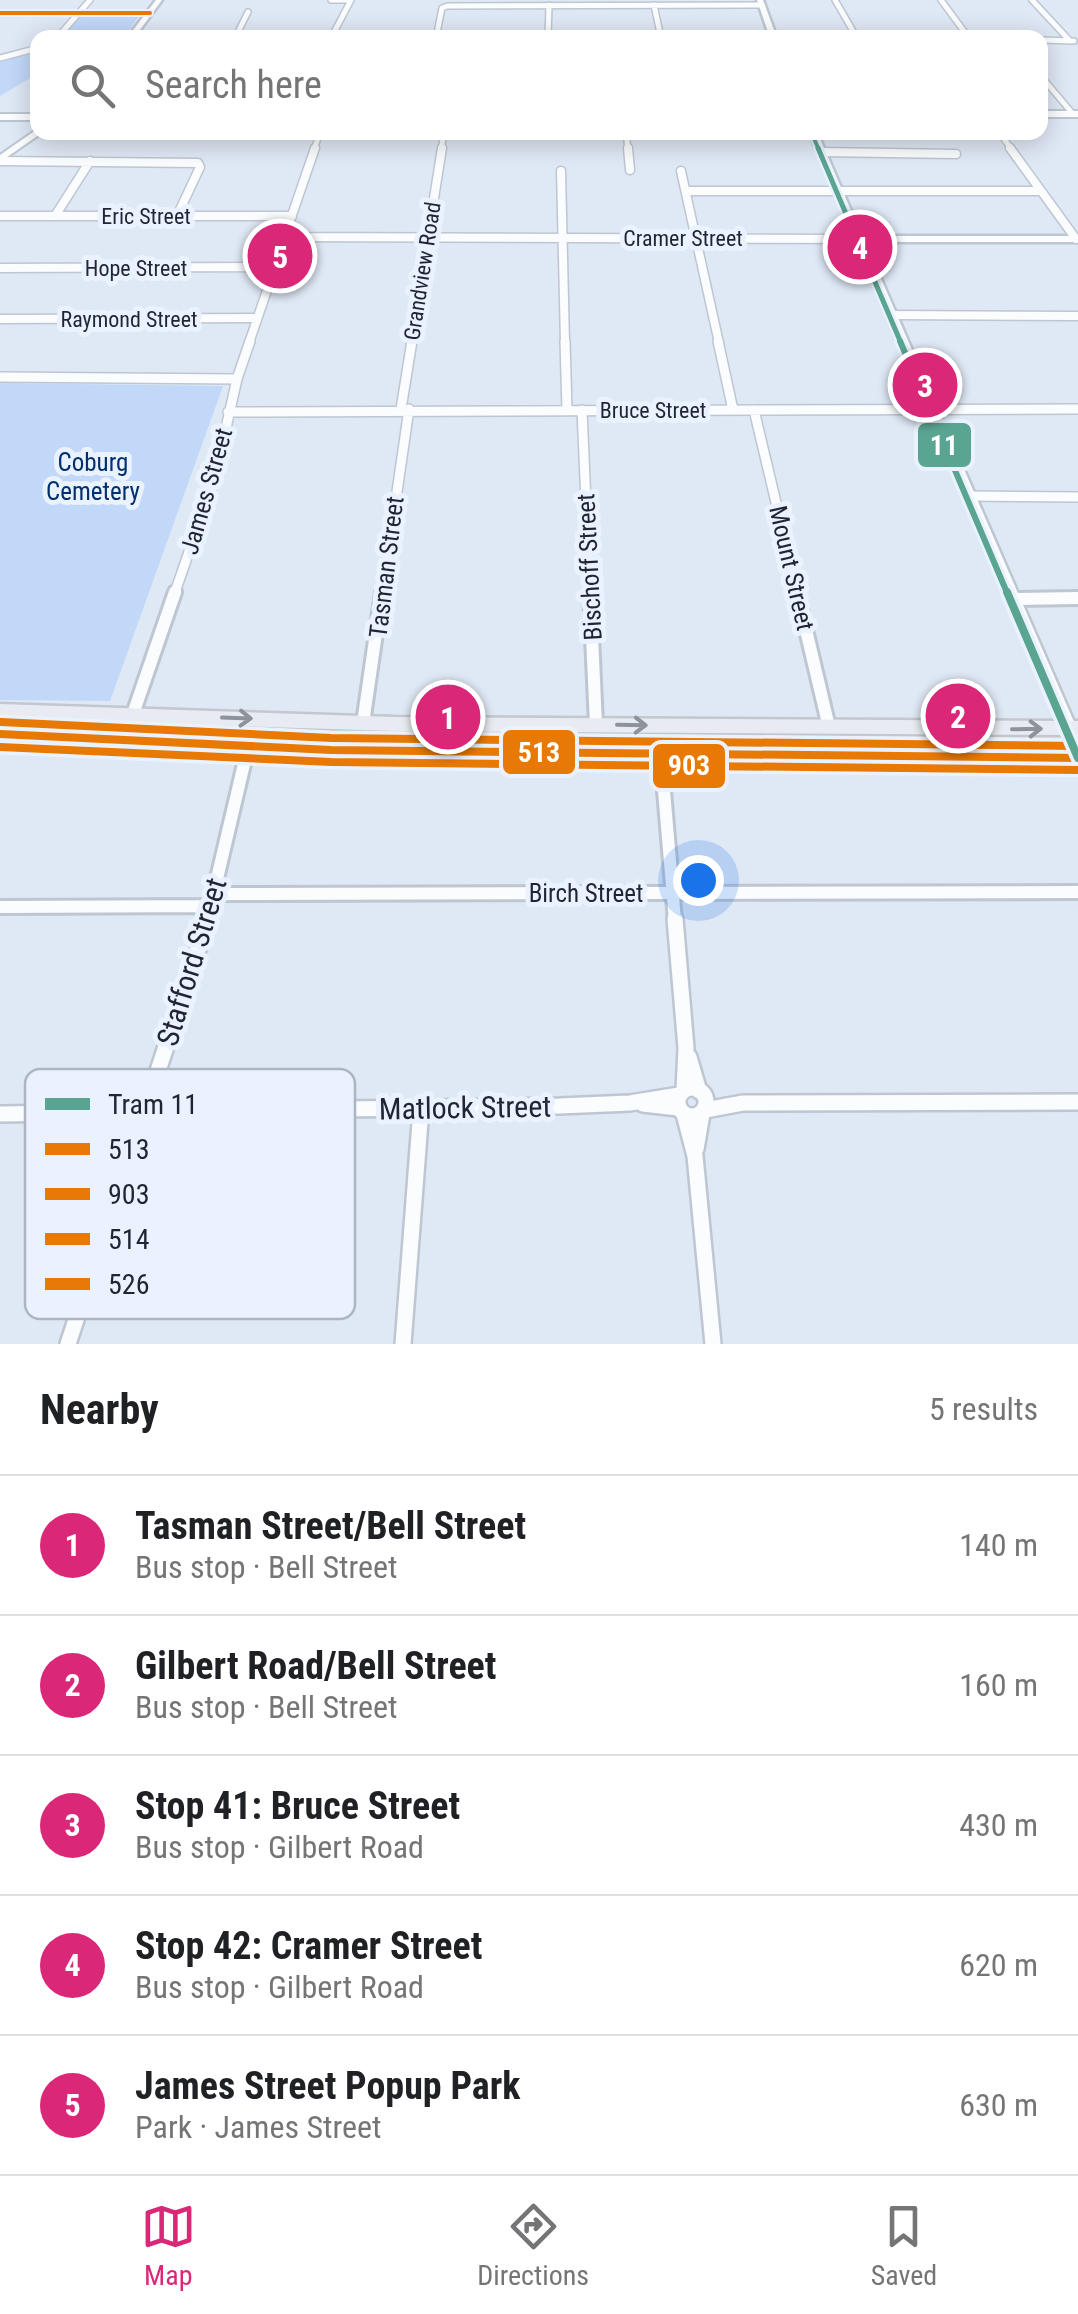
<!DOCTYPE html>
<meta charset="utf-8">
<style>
:root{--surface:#fff;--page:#f6f6f6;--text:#202124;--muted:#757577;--line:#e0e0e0;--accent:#db2777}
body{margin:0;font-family:"Roboto Condensed",sans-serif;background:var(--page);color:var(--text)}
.you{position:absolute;left:698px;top:880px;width:35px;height:35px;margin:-25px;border:8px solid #fff;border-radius:50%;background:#1a73e8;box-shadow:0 0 0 15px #1a73e833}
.badge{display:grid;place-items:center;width:65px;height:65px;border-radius:50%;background:var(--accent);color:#fff;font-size:32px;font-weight:700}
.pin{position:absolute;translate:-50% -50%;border:5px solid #fff;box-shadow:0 2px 10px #0006}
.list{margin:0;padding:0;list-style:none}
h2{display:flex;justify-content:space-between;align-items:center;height:130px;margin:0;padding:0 40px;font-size:42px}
h2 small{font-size:32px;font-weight:400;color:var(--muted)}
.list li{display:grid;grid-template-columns:65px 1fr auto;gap:30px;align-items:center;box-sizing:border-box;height:140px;padding:0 40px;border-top:2px solid var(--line)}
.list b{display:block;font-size:38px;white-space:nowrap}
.list p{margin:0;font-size:32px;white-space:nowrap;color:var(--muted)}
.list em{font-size:32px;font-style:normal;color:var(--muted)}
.icon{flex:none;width:55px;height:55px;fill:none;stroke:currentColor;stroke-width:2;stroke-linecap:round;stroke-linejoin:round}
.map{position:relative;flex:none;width:1078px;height:1344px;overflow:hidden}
.search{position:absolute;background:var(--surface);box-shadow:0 5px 25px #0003;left:30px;right:30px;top:30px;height:110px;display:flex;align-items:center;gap:25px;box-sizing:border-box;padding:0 35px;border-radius:20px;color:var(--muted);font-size:38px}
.sheet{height:830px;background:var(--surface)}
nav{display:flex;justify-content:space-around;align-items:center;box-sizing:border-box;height:140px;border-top:2px solid var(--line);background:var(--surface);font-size:28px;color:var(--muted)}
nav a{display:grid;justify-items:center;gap:5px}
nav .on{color:var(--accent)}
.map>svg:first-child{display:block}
.green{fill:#c2d8f9}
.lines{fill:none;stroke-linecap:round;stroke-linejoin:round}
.minor-far4-casing{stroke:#bec6d1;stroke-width:8}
.minor-far3-casing{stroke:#bec6d1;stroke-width:11}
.minor-far2-casing{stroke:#bec6d1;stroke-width:12}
.minor-far1-casing{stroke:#bec6d1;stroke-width:18}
.minor-casing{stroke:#bec6d1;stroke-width:20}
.tertiary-casing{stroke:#bec6d1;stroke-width:5}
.secondary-casing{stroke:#bec6d1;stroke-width:4}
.trunk-casing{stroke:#c3c7ce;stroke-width:5}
.minor-far4{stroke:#fafcfe;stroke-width:5}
.minor-far3{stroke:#fafcfe;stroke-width:8}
.minor-far2{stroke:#fafcfe;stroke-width:9}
.minor-far1{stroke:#fafcfe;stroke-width:12}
.minor{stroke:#fafcfe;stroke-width:15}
.tertiary{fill:#fafcfe;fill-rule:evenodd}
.secondary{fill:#fafcfe;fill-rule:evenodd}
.trunk{fill:#e8ecf2;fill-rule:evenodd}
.bus-1-casing{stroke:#eaf2ff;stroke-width:15}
.bus-2-casing{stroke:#eaf2ff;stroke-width:15}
.bus-3-casing{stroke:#eaf2ff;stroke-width:15}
.bus-4-casing{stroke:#eaf2ff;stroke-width:8}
.bus-1{stroke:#e87905;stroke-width:8}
.bus-2{stroke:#e87905;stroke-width:8}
.bus-3{stroke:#e87905;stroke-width:8}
.bus-4{stroke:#e87905;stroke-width:4}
.tram-1-far3-casing{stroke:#eaf2ff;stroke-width:8}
.tram-1-far2-casing{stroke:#eaf2ff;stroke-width:10}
.tram-1-far1-casing{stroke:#eaf2ff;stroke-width:12}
.tram-1-casing{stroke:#eaf2ff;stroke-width:15}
.tram-1-far3{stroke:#5aa492;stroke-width:4}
.tram-1-far2{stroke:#5aa492;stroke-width:5}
.tram-1-far1{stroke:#5aa492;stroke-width:6}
.tram-1{stroke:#5aa492;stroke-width:8}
.oneway{stroke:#8d939b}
.labels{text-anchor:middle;stroke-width:10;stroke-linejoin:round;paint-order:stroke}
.far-street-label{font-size:22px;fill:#1e2631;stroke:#eaf2ff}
.park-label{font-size:25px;fill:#01306e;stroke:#eaf2ff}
.street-label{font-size:25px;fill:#1e2631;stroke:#eaf2ff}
.near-street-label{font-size:30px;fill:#1e2631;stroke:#eaf2ff}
.key{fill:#eaf2ff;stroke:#adb5c1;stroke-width:2.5}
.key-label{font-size:28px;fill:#1e2631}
.line-badge{stroke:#eaf2ff;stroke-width:4}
.badge-label{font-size:28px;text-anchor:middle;font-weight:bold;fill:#fff}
</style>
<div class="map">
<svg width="1078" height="1344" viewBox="0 0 1078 1344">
<rect width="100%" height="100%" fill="#dfe8f5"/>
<path class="green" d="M81,16L136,15L139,16L124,37L61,38Z
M37,50V74L0,96V60Z
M0,383L223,386L110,701L0,700Z"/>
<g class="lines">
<g class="minor-far4-casing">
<path id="minor-far4" d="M331,0H351
M835,0L857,38
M941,0L969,38
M1032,0L1070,41
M654,5L661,38
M0,13H150
M242,36L239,30L248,12
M57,38L90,0
M231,38L332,36
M331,38L351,0
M436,38L442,8L447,6L762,5
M548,38L549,5
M1040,40L1074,41
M0,58L38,48
M1040,75L1073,114
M626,132L628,150
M999,132L1012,150
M314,150L320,132
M441,150L444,132"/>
</g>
<g class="minor-far3-casing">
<path id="minor-far3" d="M628,148L630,170
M1010,148L1076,239
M822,152L956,154
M0,161L198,163L200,167L177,216
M561,171L565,343
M681,171L719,343
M687,191H1041
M0,216H292
M55,216L90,161
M288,237L859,239
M280,250L315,148
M0,268L269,267L274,270L249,343
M892,315L1078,316
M0,319L257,318
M411,343L442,148"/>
</g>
<g class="minor-far2-casing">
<path id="minor-far2" d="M565,341L567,410
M718,341L733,410
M0,377L237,379
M401,409L412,341
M582,410L590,595
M754,410L798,595
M228,412L1078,409
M970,496L1078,497
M174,595L215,477L237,379L250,341
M382,595L409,409"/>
</g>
<g class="minor-far1-casing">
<path id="minor-far1" d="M590,592L596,725
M797,592L829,727
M1014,599L1078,598
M133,714L175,592
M363,723L382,592
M661,755L675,921
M215,894L1078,892
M0,907L212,906
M207,921L248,747"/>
</g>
<g class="minor-casing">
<path id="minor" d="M675,919L686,1048L684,1090
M689,1057L699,1091
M678 1102a14 14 0 1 1 28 0a14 14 0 1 1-28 0Z
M643,1104L678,1108
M705,1110L743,1103L1078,1102
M0,1114L559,1106L630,1103L679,1095
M684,1114L695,1156L713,1344
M696,1149L702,1114
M68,1344L208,919
M403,1344L421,1109"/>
</g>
<g class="tertiary-casing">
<path id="tertiary" d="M156,0H162L134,38H127Z
M757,0H763L777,38H770Z
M809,132H817L862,236H1078V242H865L1078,731V755L1072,753L1070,749Z"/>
</g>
<g class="secondary-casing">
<path id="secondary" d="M1040,111H1078V117H1040Z
M0,114H38V120H0Z
M36,130L43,132L0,162V155Z"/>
</g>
<g class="trunk-casing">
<path id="trunk" d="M0,704L394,717L1078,721V735L394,731L0,718Z
M0,727L331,743L799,750H1078V766H799L331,757L0,741Z"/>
</g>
<use href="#minor-far4" class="minor-far4"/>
<use href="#minor-far3" class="minor-far3"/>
<use href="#minor-far2" class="minor-far2"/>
<use href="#minor-far1" class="minor-far1"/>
<use href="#minor" class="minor"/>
<use href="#tertiary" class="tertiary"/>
<use href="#secondary" class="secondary"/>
<use href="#trunk" class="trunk"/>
<g class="bus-1-casing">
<path id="bus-1" d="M0,734L331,750L1078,758"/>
</g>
<g class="bus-2-casing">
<path id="bus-2" d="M0,747L331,762L1078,770"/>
</g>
<g class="bus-3-casing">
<path id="bus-3" d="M1,722L331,738L1078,746"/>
</g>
<g class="bus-4-casing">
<path id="bus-4" d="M0,13H150"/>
</g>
<use href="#bus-1" class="bus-1"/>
<use href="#bus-2" class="bus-2"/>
<use href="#bus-3" class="bus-3"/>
<use href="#bus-4" class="bus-4"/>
<g class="tram-1-far3-casing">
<path id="tram-1-far3" d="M811,132L819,150"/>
</g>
<g class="tram-1-far2-casing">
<path id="tram-1-far2" d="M818,148L901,343"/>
</g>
<g class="tram-1-far1-casing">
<path id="tram-1-far1" d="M900,341L1008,595"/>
</g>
<g class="tram-1-casing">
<path id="tram-1" d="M1007,592L1078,758"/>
</g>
<use href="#tram-1-far3" class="tram-1-far3"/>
<use href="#tram-1-far2" class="tram-1-far2"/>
<use href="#tram-1-far1" class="tram-1-far1"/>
<use href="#tram-1" class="tram-1"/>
</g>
<defs><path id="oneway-shaft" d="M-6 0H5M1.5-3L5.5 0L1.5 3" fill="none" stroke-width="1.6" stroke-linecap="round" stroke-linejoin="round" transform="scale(2.5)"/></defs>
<g class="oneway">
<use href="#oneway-shaft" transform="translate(237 718) rotate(2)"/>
<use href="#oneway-shaft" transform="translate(632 725) rotate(1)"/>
<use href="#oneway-shaft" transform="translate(1027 729) rotate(-1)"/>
</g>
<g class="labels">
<g class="far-street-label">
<text x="146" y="224">Eric Street</text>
<text x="683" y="246">Cramer Street</text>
<text x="136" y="276">Hope Street</text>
<text transform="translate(422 271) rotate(-81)" y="8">Grandview Road</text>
<text x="129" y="327">Raymond Street</text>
<text x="653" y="418">Bruce Street</text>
</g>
<g class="park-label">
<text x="93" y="471">Coburg<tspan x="93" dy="29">Cemetery</tspan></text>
</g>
<g class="street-label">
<text transform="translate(206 491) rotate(-74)" y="9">James Street</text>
<text transform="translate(386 567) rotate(-83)" y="9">Tasman Street</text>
<text transform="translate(589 567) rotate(-93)" y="9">Bischoff Street</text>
<text transform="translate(792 568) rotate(77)" y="9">Mount Street</text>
<text x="586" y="902">Birch Street</text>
</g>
<g class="near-street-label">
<text transform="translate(192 962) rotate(-73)" y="10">Stafford Street</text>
<text transform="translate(465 1108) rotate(-1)" y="10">Matlock Street</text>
</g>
</g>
<rect x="25" y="1069" width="330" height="250" rx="15" class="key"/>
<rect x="45" y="1098" width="45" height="12" fill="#5aa492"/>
<rect x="45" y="1143" width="45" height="12" fill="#e87905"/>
<rect x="45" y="1188" width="45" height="12" fill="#e87905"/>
<rect x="45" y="1233" width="45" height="12" fill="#e87905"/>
<rect x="45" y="1278" width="45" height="12" fill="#e87905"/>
<g class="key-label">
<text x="108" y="1114">Tram 11</text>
<text x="108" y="1159">513</text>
<text x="108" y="1204">903</text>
<text x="108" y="1249">514</text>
<text x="108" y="1294">526</text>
</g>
<g class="line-badge">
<rect x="916" y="421" width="57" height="48" rx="10" fill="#5aa492"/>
<rect x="501" y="728" width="76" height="48" rx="10" fill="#e87905"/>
<rect x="651" y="742" width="76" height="48" rx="10" fill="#e87905"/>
</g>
<g class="badge-label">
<text x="944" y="455">11</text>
<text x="539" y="762">513</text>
<text x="689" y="775">903</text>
</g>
</svg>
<div class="you"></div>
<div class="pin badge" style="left:448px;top:717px">1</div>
<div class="pin badge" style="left:958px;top:716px">2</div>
<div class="pin badge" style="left:925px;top:385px">3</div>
<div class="pin badge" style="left:860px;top:247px">4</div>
<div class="pin badge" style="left:280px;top:256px">5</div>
<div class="search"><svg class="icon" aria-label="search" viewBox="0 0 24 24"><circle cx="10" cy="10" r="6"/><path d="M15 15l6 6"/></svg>Search here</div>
</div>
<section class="sheet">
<h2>Nearby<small>5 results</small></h2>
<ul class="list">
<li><span class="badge">1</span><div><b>Tasman Street/Bell Street</b><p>Bus stop · Bell Street</p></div><em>140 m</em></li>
<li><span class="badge">2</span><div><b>Gilbert Road/Bell Street</b><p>Bus stop · Bell Street</p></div><em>160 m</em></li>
<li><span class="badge">3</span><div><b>Stop 41: Bruce Street</b><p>Bus stop · Gilbert Road</p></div><em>430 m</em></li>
<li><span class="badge">4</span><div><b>Stop 42: Cramer Street</b><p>Bus stop · Gilbert Road</p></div><em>620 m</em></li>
<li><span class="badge">5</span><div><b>James Street Popup Park</b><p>Park · James Street</p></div><em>630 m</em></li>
</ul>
</section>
<nav>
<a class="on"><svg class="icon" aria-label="map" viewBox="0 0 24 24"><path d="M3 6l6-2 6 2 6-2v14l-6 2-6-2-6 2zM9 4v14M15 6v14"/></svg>Map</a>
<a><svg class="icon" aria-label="directions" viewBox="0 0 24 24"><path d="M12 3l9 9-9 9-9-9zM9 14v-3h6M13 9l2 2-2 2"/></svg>Directions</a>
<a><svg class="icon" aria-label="saved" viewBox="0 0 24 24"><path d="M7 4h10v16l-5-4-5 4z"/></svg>Saved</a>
</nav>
